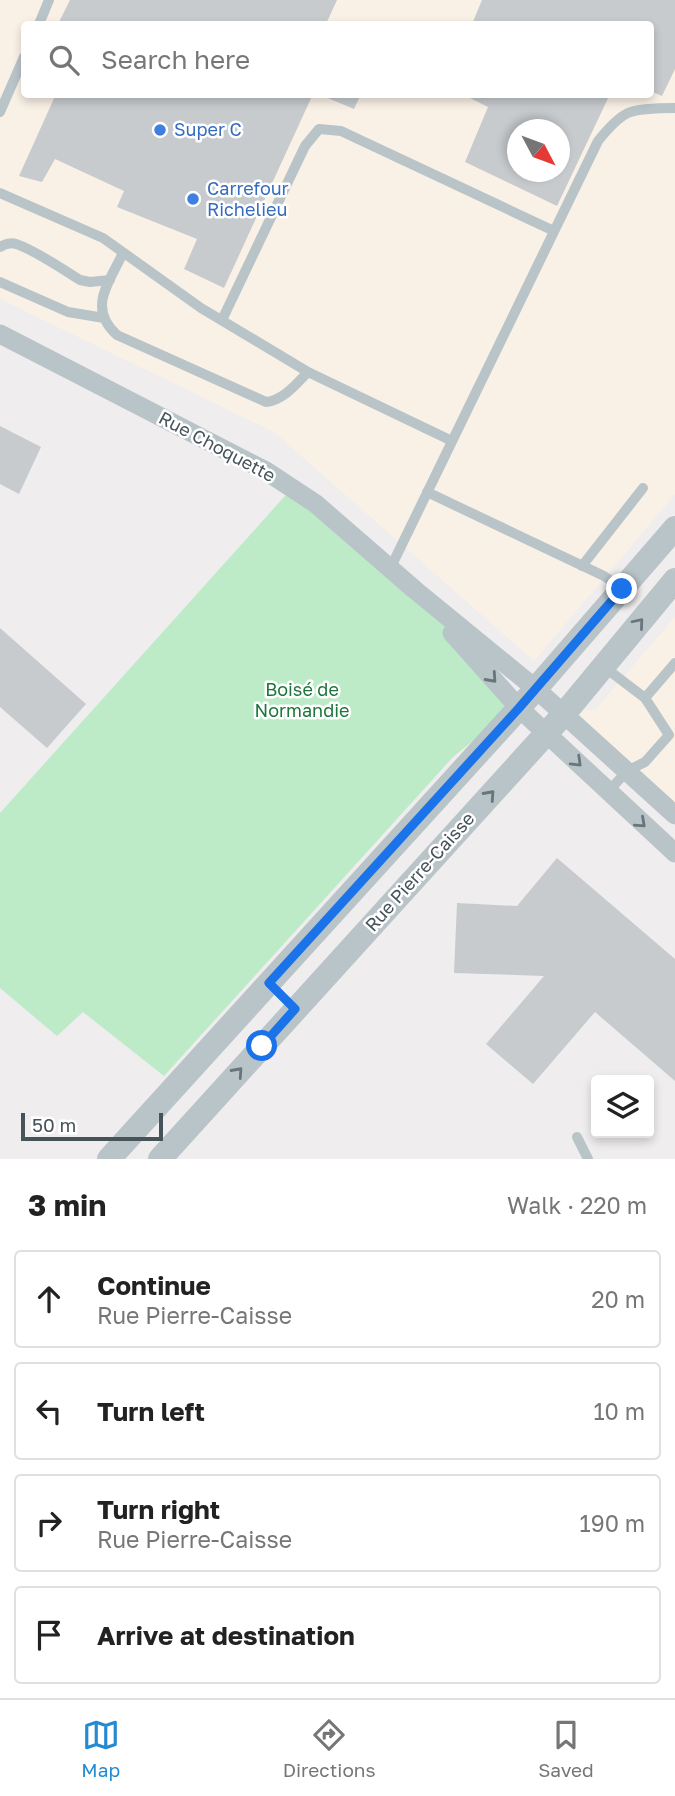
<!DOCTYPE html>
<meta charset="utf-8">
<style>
:root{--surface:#fff;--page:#f2f2f2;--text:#222;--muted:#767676;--line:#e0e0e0;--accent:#248ad2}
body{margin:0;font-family:"Golos Text",sans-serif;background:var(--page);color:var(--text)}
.controls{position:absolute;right:21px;bottom:21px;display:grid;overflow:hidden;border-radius:7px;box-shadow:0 4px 10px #0003}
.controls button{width:63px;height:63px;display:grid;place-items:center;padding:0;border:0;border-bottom:2px solid var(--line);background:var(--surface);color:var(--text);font:35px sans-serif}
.compass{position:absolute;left:507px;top:119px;width:63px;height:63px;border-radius:50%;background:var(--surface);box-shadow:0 4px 10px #0003;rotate:131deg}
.scale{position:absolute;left:21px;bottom:18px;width:142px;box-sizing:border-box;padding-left:7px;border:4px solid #465359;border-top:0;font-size:19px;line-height:24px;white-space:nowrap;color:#465359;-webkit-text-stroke:5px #fff;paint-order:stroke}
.stop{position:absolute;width:21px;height:21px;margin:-16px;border:5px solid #1a73e8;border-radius:50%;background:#fff}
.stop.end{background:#1a73e8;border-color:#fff;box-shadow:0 2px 7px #0008}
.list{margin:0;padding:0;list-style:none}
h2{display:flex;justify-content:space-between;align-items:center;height:91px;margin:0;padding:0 28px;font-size:30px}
h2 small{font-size:23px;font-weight:400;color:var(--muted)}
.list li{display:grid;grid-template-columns:46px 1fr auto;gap:21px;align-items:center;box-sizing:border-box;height:98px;margin:0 14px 14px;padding:0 14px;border:2px solid var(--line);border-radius:7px}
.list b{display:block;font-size:26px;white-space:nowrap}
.list p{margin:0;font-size:23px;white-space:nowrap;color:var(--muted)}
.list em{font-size:23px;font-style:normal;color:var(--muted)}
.icon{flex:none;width:38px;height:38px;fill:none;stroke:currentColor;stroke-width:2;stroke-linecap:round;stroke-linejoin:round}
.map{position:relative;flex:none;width:675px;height:1159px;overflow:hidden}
.search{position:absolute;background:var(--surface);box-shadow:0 4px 10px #0003;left:21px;right:21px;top:21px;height:77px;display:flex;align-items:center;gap:18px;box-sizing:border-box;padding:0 24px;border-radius:7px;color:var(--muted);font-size:26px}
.sheet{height:539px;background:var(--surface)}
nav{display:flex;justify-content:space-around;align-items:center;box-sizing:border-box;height:98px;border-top:2px solid var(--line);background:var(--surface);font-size:19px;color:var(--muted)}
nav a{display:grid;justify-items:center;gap:4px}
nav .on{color:var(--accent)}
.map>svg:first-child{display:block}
.commercial{fill:#faf1e6;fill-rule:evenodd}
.green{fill:#bdebc8}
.building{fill:#c7cbce;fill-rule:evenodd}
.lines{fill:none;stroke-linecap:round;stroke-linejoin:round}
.service{stroke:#b9c4c9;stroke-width:10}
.minor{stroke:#b9c4c9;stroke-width:19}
.tertiary{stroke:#b9c4c9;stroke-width:24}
.oneway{stroke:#68757b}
.route{stroke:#1a73e8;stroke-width:9}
.shop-dot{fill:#3f7fe0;stroke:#fff;stroke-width:2.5}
.labels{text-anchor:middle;stroke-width:5;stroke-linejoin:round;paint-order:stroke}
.shop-label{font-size:18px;fill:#366cbe;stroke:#fff;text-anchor:start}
.street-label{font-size:18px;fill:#465359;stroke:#fff}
.park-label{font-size:18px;fill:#1c753b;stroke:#fff}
</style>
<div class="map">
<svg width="675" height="1159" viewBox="0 0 675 1159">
<rect width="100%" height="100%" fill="#efeded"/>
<path class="commercial" d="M0,0H675V494L534,661L274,432L0,299ZM24,24H650V94H24ZM518,130H560V172H518Z
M675,617V816L563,714L596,709Z"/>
<path class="green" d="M293,487L436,610L517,705L453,757L164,1076L83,1012L57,1036L0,988V813Z"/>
<path class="building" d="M70,0H337L326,24H58Z
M482,0H675V69L662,96L650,91V24H472Z
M56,94H313L224,288L184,269L197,239L117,207L124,191L55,159L42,182L19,176Z
M318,94H361L354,109Z
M462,94H610L557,206L465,162L488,107ZM518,130H560V172H518Z
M0,426L41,447L19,494L0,484Z
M0,628L86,704L47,748L0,707Z
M557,858L675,959V1081L595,1012L533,1084L486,1044L544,976L454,973L457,903L517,906Z"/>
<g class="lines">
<path class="service" d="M39,24L49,0
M0,112L24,57
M0,193L103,238L201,308L308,372L452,441
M0,247C5,244 10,242 16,244C33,249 64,270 80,280L90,282L110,280
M123,253C109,283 87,308 117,335L266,402C284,400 296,384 308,372
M0,282L68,312L104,318
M222,320L305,146L319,129L341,131L554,231
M427,492L604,576L621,588
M582,566L643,488
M390,569L598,141C606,131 617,118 628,113C640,108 662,108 675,108
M603,666L645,698L669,735L645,762L627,771L608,792
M645,698L675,663
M577,1137L588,1159"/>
<path class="minor" d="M0,334L266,471L316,504L415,590L536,689L675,815
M452,633L519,708L675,853"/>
<path class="tertiary" d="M109,1159L519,708L675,528
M160,1159L564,714L675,580"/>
</g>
<defs><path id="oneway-chevron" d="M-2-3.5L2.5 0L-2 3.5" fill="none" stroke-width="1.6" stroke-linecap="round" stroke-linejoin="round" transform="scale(1.75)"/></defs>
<g class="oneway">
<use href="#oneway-chevron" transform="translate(639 623) rotate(-50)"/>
<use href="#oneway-chevron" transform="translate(492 678) rotate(48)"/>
<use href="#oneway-chevron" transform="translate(577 762) rotate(44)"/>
<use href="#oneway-chevron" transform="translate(490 795) rotate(-48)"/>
<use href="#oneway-chevron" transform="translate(641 823) rotate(42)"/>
<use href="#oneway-chevron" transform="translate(238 1072) rotate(-48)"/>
</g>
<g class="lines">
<path class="route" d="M262,1046L295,1009L269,983L519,708L622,589"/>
</g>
<g class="shop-dot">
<circle cx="160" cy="130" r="7"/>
<circle cx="193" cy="199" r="7"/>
</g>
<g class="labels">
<g class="shop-label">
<text x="174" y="136">Super C</text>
<text x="207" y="195">Carrefour<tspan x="207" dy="21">Richelieu</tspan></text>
</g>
<g class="street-label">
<text transform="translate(217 447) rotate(28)" y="6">Rue Choquette</text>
<text transform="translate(420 872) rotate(-48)" y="6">Rue Pierre-Caisse</text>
</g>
<g class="park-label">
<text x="302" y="696">Boisé de<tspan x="302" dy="21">Normandie</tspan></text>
</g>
</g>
</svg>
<div class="controls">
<button><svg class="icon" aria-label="layers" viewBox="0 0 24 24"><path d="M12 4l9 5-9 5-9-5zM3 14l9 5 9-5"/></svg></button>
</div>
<svg class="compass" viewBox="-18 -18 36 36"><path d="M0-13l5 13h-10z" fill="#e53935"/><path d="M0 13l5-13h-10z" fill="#767676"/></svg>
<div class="scale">50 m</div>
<div class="stop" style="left:262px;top:1046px"></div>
<div class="stop end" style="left:622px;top:589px"></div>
<div class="search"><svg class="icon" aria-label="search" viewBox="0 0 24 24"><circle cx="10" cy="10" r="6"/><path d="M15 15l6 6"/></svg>Search here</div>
</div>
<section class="sheet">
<h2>3 min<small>Walk · 220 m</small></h2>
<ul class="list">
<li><svg class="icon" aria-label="ahead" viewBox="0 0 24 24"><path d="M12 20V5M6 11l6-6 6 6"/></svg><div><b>Continue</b><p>Rue Pierre-Caisse</p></div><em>20 m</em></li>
<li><svg class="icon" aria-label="left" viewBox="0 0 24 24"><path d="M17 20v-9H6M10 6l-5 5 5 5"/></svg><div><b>Turn left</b></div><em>10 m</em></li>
<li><svg class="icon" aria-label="right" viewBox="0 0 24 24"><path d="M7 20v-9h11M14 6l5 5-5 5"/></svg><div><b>Turn right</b><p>Rue Pierre-Caisse</p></div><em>190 m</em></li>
<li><svg class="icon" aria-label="arrive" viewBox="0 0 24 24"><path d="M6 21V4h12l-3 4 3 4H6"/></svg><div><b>Arrive at destination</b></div></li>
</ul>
</section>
<nav>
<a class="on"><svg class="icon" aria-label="map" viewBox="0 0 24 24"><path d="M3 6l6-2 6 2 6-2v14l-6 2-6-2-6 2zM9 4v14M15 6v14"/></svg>Map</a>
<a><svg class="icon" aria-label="directions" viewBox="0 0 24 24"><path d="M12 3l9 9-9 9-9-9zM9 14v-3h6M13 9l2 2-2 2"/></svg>Directions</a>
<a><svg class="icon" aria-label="saved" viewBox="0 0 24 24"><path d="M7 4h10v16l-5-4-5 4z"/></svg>Saved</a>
</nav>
